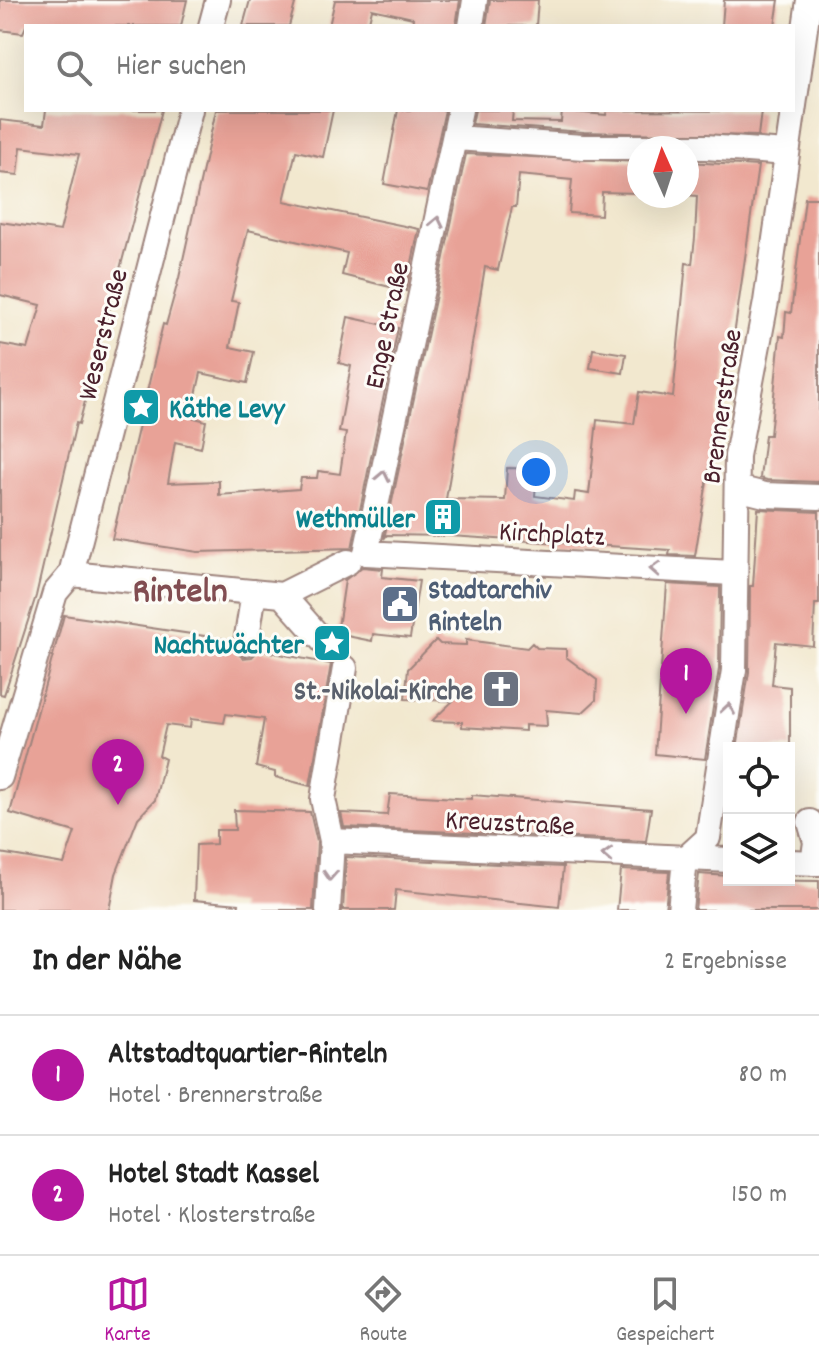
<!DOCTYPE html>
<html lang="de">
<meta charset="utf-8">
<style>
:root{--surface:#fff;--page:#f2f2f2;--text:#222;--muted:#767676;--line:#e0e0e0;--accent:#b5179e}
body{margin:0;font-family:Dekko,sans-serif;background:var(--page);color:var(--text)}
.controls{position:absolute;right:24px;bottom:24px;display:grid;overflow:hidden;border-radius:0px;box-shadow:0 8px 32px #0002}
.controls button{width:72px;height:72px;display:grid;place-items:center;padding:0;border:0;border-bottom:2px solid var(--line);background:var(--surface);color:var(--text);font:40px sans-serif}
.compass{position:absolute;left:627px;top:136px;width:72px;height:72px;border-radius:50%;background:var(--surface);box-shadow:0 8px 32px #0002;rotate:357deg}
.you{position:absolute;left:536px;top:472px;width:28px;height:28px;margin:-20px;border:6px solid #fff;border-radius:50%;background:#1a73e8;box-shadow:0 0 0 12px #1a73e833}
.badge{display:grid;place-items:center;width:52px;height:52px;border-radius:50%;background:var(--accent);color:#fff;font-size:26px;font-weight:700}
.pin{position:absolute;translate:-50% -66px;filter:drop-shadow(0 2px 4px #0008)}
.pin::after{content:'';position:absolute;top:42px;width:28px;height:24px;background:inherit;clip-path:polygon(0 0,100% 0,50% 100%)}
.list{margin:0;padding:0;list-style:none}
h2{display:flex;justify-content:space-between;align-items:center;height:104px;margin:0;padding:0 32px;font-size:34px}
h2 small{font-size:26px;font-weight:400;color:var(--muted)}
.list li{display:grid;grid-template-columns:52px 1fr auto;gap:24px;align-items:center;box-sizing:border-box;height:120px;padding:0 32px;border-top:2px solid var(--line)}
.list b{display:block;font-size:30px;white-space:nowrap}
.list p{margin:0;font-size:26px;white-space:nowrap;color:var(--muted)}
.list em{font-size:26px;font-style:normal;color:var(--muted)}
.icon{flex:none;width:44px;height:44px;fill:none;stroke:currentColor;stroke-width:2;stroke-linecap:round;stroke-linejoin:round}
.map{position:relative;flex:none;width:819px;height:910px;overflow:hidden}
.search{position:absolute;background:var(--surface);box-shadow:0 8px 32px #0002;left:24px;right:24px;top:24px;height:88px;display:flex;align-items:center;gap:20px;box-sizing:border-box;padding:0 28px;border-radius:0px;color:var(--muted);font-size:30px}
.sheet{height:344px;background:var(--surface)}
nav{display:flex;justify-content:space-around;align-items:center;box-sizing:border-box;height:112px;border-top:2px solid var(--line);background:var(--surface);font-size:22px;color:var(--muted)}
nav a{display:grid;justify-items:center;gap:4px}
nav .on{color:var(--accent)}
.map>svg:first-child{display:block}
.building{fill:#e8a297}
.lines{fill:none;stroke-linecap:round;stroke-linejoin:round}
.minor-casing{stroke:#9e847d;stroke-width:28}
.minor{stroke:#fff;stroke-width:24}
.oneway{stroke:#ae9aa0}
.labels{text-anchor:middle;stroke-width:6;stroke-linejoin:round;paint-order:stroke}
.street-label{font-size:28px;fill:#4a1f2b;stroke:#fdfcf7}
.culture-label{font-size:28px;font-weight:bold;fill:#0d838f;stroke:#fdfcf7;text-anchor:end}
.service-label{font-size:28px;font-weight:bold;fill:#4e5e75;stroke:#fdfcf7;text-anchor:start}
.worship-label{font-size:28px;font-weight:bold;fill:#5b616d;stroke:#fdfcf7;text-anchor:end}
.district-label{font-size:36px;font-weight:bold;fill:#814d51;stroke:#fdfcf7}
</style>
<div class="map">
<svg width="819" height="910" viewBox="0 0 819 910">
<rect width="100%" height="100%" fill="#fdfcf7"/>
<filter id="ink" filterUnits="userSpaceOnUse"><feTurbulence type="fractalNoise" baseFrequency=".0125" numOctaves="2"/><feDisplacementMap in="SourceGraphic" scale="16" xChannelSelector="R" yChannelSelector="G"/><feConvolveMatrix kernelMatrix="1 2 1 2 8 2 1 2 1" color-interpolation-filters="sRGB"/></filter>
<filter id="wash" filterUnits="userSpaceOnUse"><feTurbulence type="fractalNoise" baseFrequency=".006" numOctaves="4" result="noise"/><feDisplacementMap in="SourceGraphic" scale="32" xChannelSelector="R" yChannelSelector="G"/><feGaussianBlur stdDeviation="1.8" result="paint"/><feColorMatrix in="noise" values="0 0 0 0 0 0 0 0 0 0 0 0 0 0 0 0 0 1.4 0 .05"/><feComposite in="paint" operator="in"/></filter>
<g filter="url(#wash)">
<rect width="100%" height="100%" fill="#f2e8cf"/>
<g id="blocks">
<path class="building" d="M0,0H187L181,26H26L23,33L0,30Z
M250,0H296L289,26H243Z
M335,0H460L456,26H412L413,18L372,9L368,26H329Z
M490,0H538L536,26H486Z
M724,0H779L775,26H722Z
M46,110H162L79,424L76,423L36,596L4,695L0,694V344L28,349L41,305L0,295V222L60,231L79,154L21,147L18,175L0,173V120L44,125Z
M216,110H333L323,157L296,151L284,201L419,229L406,291L342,275L347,253L248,230L231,301L239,302L230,347L254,352L247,383L201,373L191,417L206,421L201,448L175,442L168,483L219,481V495L299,489L301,478H317L318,471L340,474L346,433L339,432L351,366L339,363L348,317L398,328L352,548L198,552L112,539L163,324L166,325L179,278Z
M398,110H445L427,192L384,184Z
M475,110H513L512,121L561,122L562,111L606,115L607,110L761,111L758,136L584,132L472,124Z
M466,154L639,162V193L602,192L601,215L569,213L572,180L519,175L516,207H512L498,270L485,267L446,499L505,500L507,468L537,469L535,496L574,501L575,492L589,494L597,420L634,424L639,392L673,397L686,263L692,264L695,238L697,196L687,195V162L758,166L732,350H728L695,556L669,555L670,550L450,536L387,535L384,539Z
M805,198H819V482L767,480L760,478L765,435H770L780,336L784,337L786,312L791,313Z
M593,349L626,354L623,373L590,368Z
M758,509L819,512V604H815L813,646L776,642L772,685L790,687V748H737L749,672L750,586H753Z
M362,567L383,569L382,577L419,581L410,638L373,634L372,641L337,634L345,580Z
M667,584L720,587L719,669L705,759L655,754Z
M64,615L231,640L232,649L243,658L252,657L259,650L331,664L310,786L275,777V772L256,767L264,719L226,714L224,723L191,719L190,728L166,725L159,756L165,759L155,800L138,818L116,874L109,910H0V853L64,864L75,832L10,813Z
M436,640L440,644L466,645V640L527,648L532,643L537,648L566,649V657L597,680L596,700L582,713L546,710L547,726L525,725V731L462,727V722L432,721L453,701L405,699L408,669Z
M390,794L472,799V795L651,809L646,841L344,827L341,813L387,815Z
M234,810L310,812L317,842L313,910H238L239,904L194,900L196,845L216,844V830H235Z
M346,857L563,867L559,907L396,890L394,910H343Z
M621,870L669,872L665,910H617Z
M699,874L729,876V880L819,881V910H695Z"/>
</g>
</g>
<g filter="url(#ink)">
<use href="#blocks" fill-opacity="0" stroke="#9e847d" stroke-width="2"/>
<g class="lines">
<g class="minor-casing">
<path id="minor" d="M211,26L218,0
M471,26L475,0
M460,110L366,553L733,573
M456,138L583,147H706L787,153
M737,488L765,495L819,497
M71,574L282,595L348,562
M282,595L330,649
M246,643L254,592
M0,777L55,593L71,574L190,110
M810,822L816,842L813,863
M332,841L729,860
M685,859L708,838L734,670L737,456L766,302L809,0
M789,862L819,863
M328,910L332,841L323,799L345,668
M680,910L685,859"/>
</g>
<use href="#minor" class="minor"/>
</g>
<defs><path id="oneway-chevron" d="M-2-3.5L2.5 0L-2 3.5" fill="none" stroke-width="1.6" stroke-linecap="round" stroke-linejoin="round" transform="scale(2)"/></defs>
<g class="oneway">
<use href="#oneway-chevron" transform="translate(437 222) rotate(-78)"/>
<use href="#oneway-chevron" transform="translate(383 476) rotate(-78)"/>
<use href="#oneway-chevron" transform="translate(655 569) rotate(-177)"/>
<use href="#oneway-chevron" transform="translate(728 709) rotate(-81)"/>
<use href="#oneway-chevron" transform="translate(607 855) rotate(-177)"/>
<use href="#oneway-chevron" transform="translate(330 875) rotate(93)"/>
</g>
</g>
<defs>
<g id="sight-square" transform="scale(2)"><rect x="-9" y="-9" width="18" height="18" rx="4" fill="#0f9aa8" stroke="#fdfcf7"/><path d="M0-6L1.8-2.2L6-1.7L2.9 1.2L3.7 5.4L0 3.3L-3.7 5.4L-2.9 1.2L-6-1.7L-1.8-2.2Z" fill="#fff"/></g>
<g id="building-square" transform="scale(2)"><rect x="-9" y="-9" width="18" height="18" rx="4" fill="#0f9aa8" stroke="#fdfcf7"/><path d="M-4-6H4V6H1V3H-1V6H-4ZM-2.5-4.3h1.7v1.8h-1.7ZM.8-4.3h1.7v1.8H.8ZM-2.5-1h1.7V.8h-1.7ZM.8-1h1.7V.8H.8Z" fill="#fff"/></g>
<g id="civic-square" transform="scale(2)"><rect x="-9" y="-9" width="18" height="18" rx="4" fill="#5c6f8a" stroke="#fdfcf7"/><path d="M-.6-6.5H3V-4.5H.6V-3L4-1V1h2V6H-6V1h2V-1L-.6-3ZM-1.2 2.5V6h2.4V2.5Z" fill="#fff"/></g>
<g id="church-square" transform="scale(2)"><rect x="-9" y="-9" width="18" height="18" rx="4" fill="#6b7280" stroke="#fdfcf7"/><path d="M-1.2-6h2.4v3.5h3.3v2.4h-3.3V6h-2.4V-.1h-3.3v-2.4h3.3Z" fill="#fff"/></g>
</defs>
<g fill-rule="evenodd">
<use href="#sight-square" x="141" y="407"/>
<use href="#building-square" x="443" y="517"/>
<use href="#civic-square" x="400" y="604"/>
<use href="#sight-square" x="332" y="643"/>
<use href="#church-square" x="501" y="689"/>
</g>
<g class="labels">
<g class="street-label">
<text transform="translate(385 325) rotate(-78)" y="10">Enge Straße</text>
<text transform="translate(101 334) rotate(-76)" y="10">Weserstraße</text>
<text transform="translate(720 406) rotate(-82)" y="10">Brennerstraße</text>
<text transform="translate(552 532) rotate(3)" y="10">Kirchplatz</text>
<text transform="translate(510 821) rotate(3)" y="10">Kreuzstraße</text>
</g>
<g class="culture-label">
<text x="169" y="417" text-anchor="start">Käthe Levy</text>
<text x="415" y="527">Wethmüller</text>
<text x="304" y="653">Nachtwächter</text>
</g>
<g class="service-label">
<text x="428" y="598">Stadtarchiv<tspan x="428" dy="32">Rinteln</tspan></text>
</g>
<g class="worship-label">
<text x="473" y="699">St.-Nikolai-Kirche</text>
</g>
<g class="district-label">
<text x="180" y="601">Rinteln</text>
</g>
</g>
</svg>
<div class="controls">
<button><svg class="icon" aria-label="locate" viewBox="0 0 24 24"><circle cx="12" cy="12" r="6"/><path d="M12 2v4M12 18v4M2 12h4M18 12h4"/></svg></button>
<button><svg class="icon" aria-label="layers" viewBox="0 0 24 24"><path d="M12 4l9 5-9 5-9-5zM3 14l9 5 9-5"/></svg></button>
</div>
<svg class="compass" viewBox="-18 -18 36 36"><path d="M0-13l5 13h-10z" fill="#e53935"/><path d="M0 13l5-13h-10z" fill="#767676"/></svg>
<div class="you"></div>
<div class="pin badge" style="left:686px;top:714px">1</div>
<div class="pin badge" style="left:118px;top:805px">2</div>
<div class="search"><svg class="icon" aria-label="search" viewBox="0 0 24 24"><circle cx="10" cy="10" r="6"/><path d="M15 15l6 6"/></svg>Hier suchen</div>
</div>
<section class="sheet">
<h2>In der Nähe<small>2 Ergebnisse</small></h2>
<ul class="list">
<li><span class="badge">1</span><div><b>Altstadtquartier-Rinteln</b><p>Hotel · Brennerstraße</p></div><em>80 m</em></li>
<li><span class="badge">2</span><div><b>Hotel Stadt Kassel</b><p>Hotel · Klosterstraße</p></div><em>150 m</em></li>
</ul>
</section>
<nav>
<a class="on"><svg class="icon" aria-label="map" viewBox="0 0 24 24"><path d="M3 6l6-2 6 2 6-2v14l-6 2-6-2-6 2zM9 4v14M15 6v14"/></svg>Karte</a>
<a><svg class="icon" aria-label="directions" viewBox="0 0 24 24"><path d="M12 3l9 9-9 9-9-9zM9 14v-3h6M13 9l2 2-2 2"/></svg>Route</a>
<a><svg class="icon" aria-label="saved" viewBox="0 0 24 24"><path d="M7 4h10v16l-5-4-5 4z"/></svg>Gespeichert</a>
</nav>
